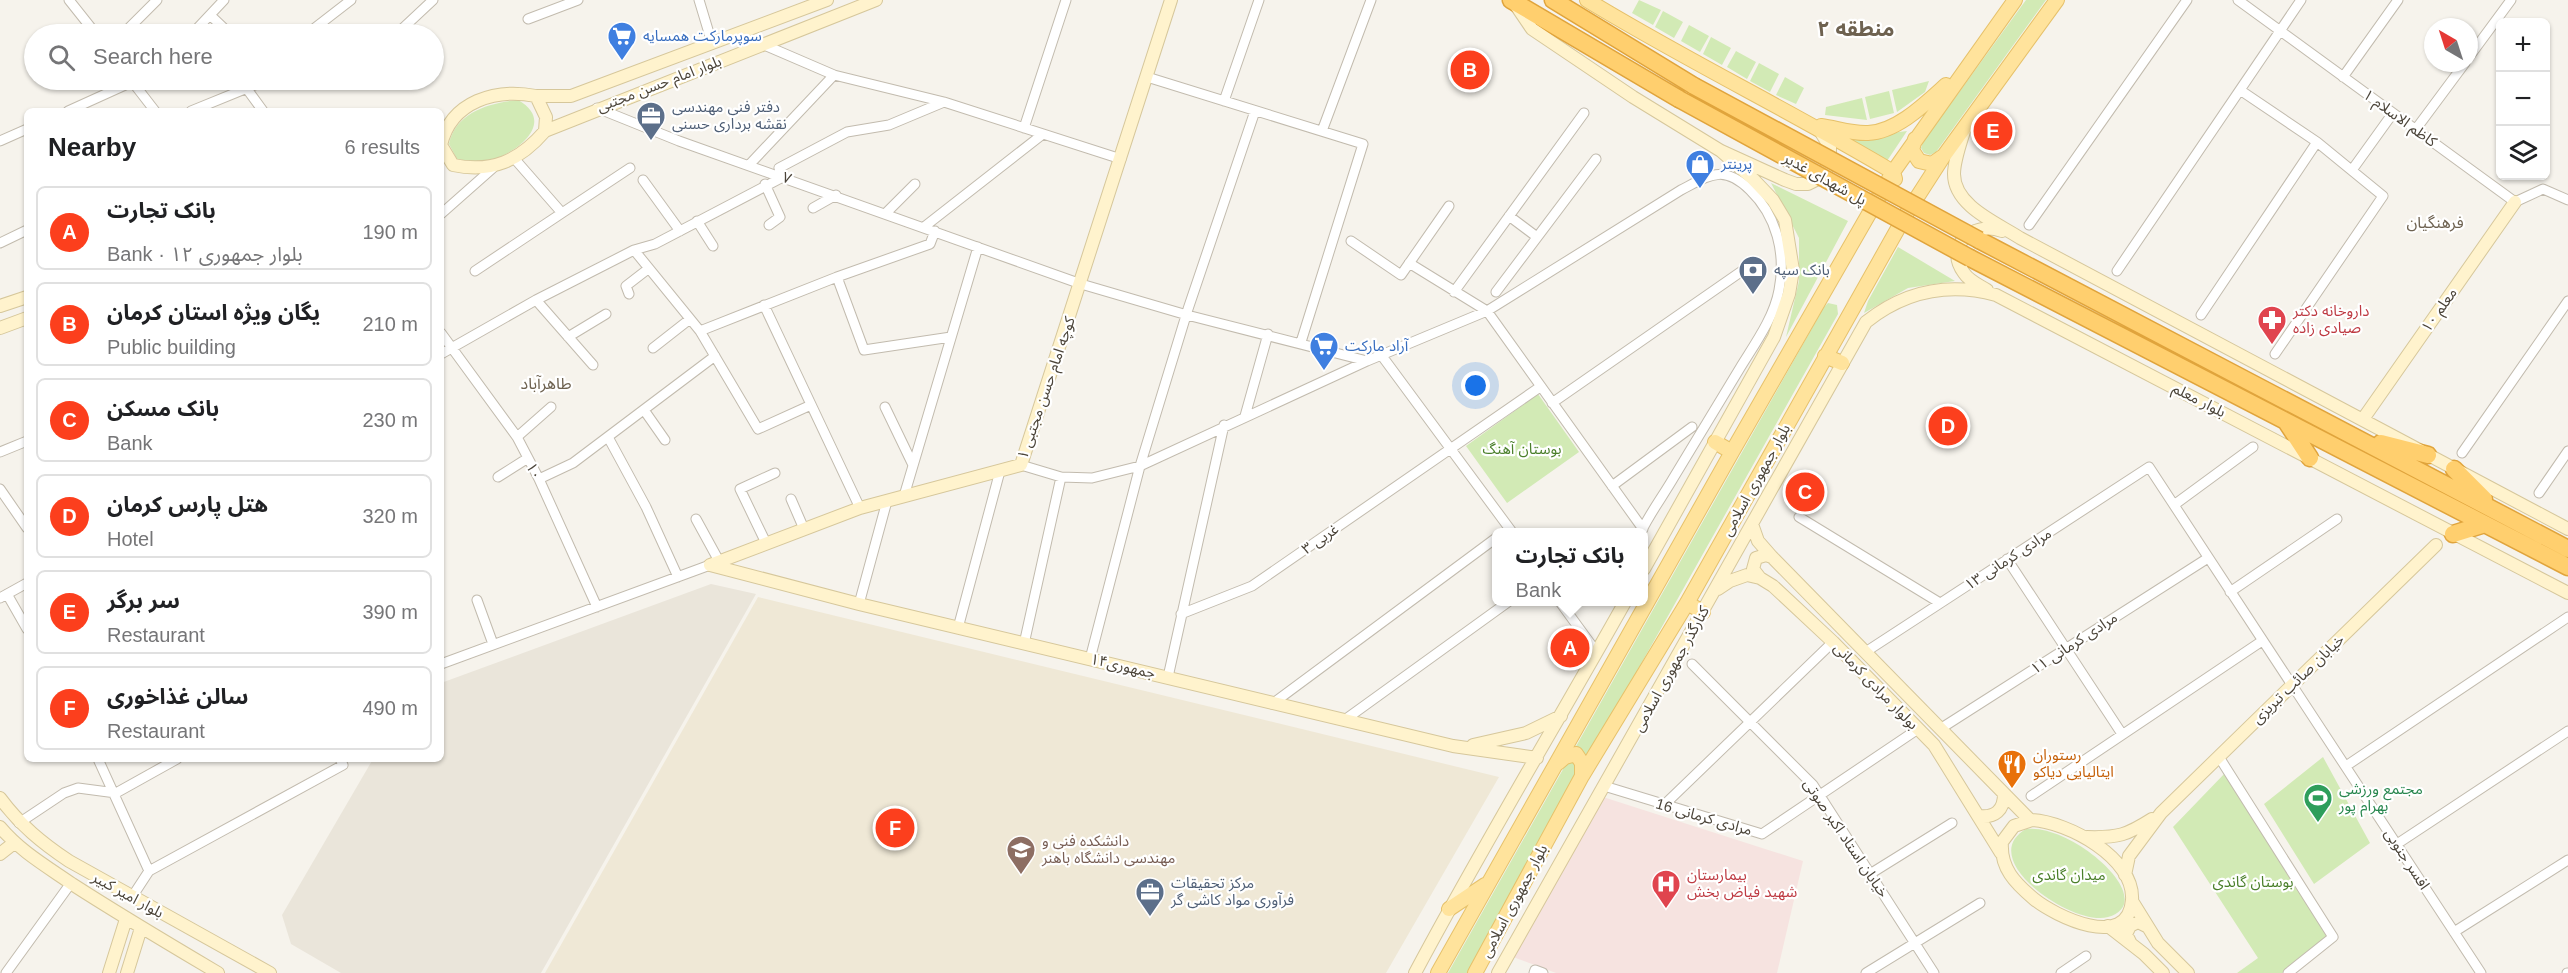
<!DOCTYPE html>
<meta charset="utf-8">
<style>
:root{--surface:#fff;--page:#f2f2f2;--text:#202124;--muted:#757577;--line:#e0e0e0;--accent:#fc3f1d}
body{margin:0;font-family:Arial,"Noto Sans Arabic",sans-serif;background:var(--page);color:var(--text)}
.controls{position:absolute;right:18px;top:18px;display:grid;overflow:hidden;border-radius:9px;box-shadow:0 2px 4px #0004}
.controls button{width:54px;height:54px;display:grid;place-items:center;padding:0;border:0;border-bottom:2px solid var(--line);background:var(--surface);color:var(--text);font:30px sans-serif}
.compass{position:absolute;left:2424px;top:18px;width:54px;height:54px;border-radius:50%;background:var(--surface);box-shadow:0 2px 4px #0004;rotate:321deg}
.you{position:absolute;left:1476px;top:386px;width:21px;height:21px;margin:-15px;border:4px solid #fff;border-radius:50%;background:#1a73e8;box-shadow:0 0 0 9px #1a73e833}
.badge{display:grid;place-items:center;width:39px;height:39px;border-radius:50%;background:var(--accent);color:#fff;font-size:20px;font-weight:700}
.pin{position:absolute;translate:-50% -50%;border:3px solid #fff;box-shadow:0 2px 6px #0006}
.popup{position:absolute;left:1492px;top:528px;width:156px;height:78px;box-sizing:border-box;display:grid;place-content:center;border-radius:9px;background:var(--surface);filter:drop-shadow(0 2px 4px #0005);font-size:20px;white-space:nowrap;color:var(--muted)}
.popup b{font-size:22px;color:var(--text)}
.popup::after{content:'';position:absolute;left:50%;top:100%;margin-left:-12px;border:12px solid transparent;border-top-color:var(--surface)}
.list{margin:0;padding:0;list-style:none}
h2{display:flex;justify-content:space-between;align-items:center;height:78px;margin:0;padding:0 24px;font-size:26px}
h2 small{font-size:20px;font-weight:400;color:var(--muted)}
.list li{display:grid;grid-template-columns:39px 1fr auto;gap:18px;align-items:center;box-sizing:border-box;height:84px;margin:0 12px 12px;padding:0 12px;border:2px solid var(--line);border-radius:9px}
.list b{display:block;font-size:22px;white-space:nowrap}
.list p{margin:0;font-size:20px;white-space:nowrap;color:var(--muted)}
.list em{font-size:20px;font-style:normal;color:var(--muted)}
.icon{flex:none;width:33px;height:33px;fill:none;stroke:currentColor;stroke-width:2;stroke-linecap:round;stroke-linejoin:round}
.map{position:relative;flex:none;width:2568px;height:973px;overflow:hidden}
.search{position:absolute;background:var(--surface);box-shadow:0 2px 4px #0004;left:24px;top:24px;width:420px;height:66px;display:flex;align-items:center;gap:15px;box-sizing:border-box;padding:0 21px;border-radius:33px;color:var(--muted);font-size:22px}
.panel{position:absolute;background:var(--surface);box-shadow:0 2px 4px #0004;left:24px;top:108px;width:420px;height:654px;border-radius:9px}
.map>svg:first-child{display:block}
.residential{fill:#eae5da}
.education{fill:#efe8d6}
.medical{fill:#f6e3e0}
.green{fill:#d2eab5}
.lines{fill:none;stroke-linecap:round;stroke-linejoin:round}
.street-casing{stroke:#c2bbae;stroke-width:11}
.secondary-casing{stroke:#d6c79b;stroke-width:14}
.primary-casing{stroke:#e6c16a;stroke-width:16}
.highway-casing{stroke:#e0a43c;stroke-width:19}
.street{stroke:#fff;stroke-width:9}
.secondary{stroke:#fff3cd;stroke-width:12}
.primary{stroke:#ffe39c;stroke-width:14}
.highway{stroke:#ffcf6e;stroke-width:16}
.highway-bridge-casing{stroke:#e0a43c;stroke-width:19;stroke-linecap:butt}
.highway-bridge{stroke:#ffcf6e;stroke-width:16}
.labels{text-anchor:middle;stroke-width:4.5;stroke-linejoin:round;paint-order:stroke}
.shop-label{font-size:15px;fill:#366cbe;stroke:#fff;text-anchor:start}
.street-label{font-size:15px;fill:#4b4439;stroke:#fff}
.service-label{font-size:15px;fill:#4e5e75;stroke:#fff;text-anchor:start}
.health-label{font-size:15px;fill:#be3a42;stroke:#fff;text-anchor:start}
.park-label{font-size:15px;fill:#4a7f2a;stroke:#fff}
.food-label{font-size:15px;fill:#c56008;stroke:#fff;text-anchor:start}
.leisure-label{font-size:15px;fill:#27864d;stroke:#fff;text-anchor:start}
.education-label{font-size:15px;fill:#785e54;stroke:#fff;text-anchor:start}
.neighbourhood-label{font-size:16px;fill:#6e6250;stroke:#fff}
.district-label{font-size:21px;font-weight:bold;fill:#6e6250;stroke:#fff}
</style>
<div class="map">
<svg width="2568" height="973" viewBox="0 0 2568 973">
<rect width="100%" height="100%" fill="#f6f3ec"/>
<path class="residential" d="M711,584L756,594L541,973H341L291,944L282,915L373,759H441V683Z"/>
<path class="education" d="M758,597L1499,777L1386,973H545Z"/>
<path class="medical" d="M1603,797L1803,861L1777,973H1556L1513,957Z"/>
<path class="green" d="M1639,0L1661,10L1653,25L1632,13Z
M2026,0H2046L1936,152L1930,155L1924,153L1921,148L1923,142Z
M1663,11L1683,22L1674,38L1655,27Z
M1689,25L1709,36L1700,52L1681,41Z
M1711,37L1731,48L1722,65L1703,54Z
M1736,51L1756,62L1747,79L1727,67Z
M1759,63L1779,74L1770,92L1750,81Z
M1785,77L1804,88L1796,104L1776,95Z
M1929,81L1925,92L1897,112L1892,90Z
M1889,91L1894,113L1870,119L1865,97Z
M1862,98L1867,120L1825,115L1826,107Z
M518,100C557,122 517,153 491,160C480,163 468,161 457,159L449,144C456,112 489,103 518,100Z
M1907,131L1885,164L1846,139Z
M1771,183L1848,221L1786,337L1799,281V238Z
M1898,247L1955,281L1908,288L1864,313L1868,301Z
M1828,303L1837,305L1838,314L1467,973H1448L1824,307Z
M1538,394L1579,452L1507,503L1466,446Z
M2323,757L2370,843L2314,884L2264,804Z
M2226,772L2333,937L2282,973H2237L2258,958L2173,827Z
M2026,829C2072,823 2162,901 2108,917C2073,927 1974,859 2026,829Z"/>
<g class="lines">
<g class="street-casing">
<path id="street" d="M69,0L96,34
M699,0L712,43
M2238,0L2515,202L2543,189L2568,200
M210,15L230,34
M528,19L578,0
M123,34L157,0
M192,34L224,0
M307,34L351,0
M387,34L402,29L433,0
M762,44L834,75L944,102L1121,159
M2469,57L2511,0
M1147,77L1363,144L1301,342
M2343,77L2398,0
M131,80L155,111
M247,89L263,111
M2240,90L2317,142L2383,196L2275,354
M1224,101L1259,0
M597,108L679,141L1081,284L1187,315L1367,361
M68,111L132,82
M191,111L267,80
M1024,128L1066,0
M2416,129L2465,63
M1322,131L1371,0
M0,141L27,129
M749,165L834,75
M2352,170L2393,113
M643,180L680,231
M765,184L780,217L769,225
M813,208L836,195
M562,213L630,168
M886,213L915,184
M441,214L493,168
M1509,216L1537,237
M697,221L713,246
M2029,225L2187,0
M924,227L1043,134
M1351,241L1401,275L1449,206
M0,243L27,230
M634,250L700,331L758,429L811,405
M1409,263L1487,311L1643,529
M475,271L562,213L513,157
M2117,271L2301,0
M837,277L864,350L951,337
M1454,292L1584,113
M1496,292L1596,159
M629,294L626,286L648,269
M536,300L593,365
M764,305L860,508
M2201,315L2317,142
M700,331L837,277L930,244L935,231
M441,333L517,437L539,479L597,607
M568,337L606,314
M653,348L690,319
M441,354L536,300L634,250L655,244L783,177L779,168L847,132L889,125L944,102
M1382,356L1512,532
M1552,403L1752,264
M885,407L913,465
M644,410L665,440
M1245,416L1268,334
M517,437L551,407
M608,437L646,507L678,577
M0,452L27,441
M2462,453L2568,301
M1021,465L1061,477L1092,478L1140,466L1367,361L1487,311L1681,190C1710,175 1723,164 1750,190C1777,216 1786,254 1779,290C1774,318 1754,345 1740,368C1718,404 1696,441 1674,477C1663,496 1650,513 1641,532
M498,477L528,458
M539,479L573,463L715,356
M1612,486L1692,427
M0,489L27,528
M2539,493L2568,451
M904,496L978,247
M791,499L804,529
M2174,505L2253,447
M1799,517L1940,603
M696,519L719,561
M766,543L740,489L775,473
M2007,559L2122,734
M2230,592L2337,519
M7,594L27,629
M0,598L27,583
M477,600L493,644
M1560,602L1595,650
M859,604L887,501
M1181,614L1252,586L1540,387
M958,628L1000,471
M1024,644L1061,477
M1867,651L2149,467L2481,973
M1090,659L1140,466L1188,309L1255,111
M441,664L710,565
M1692,664L1813,785L1934,973
M1168,677L1224,425
M1272,704L1496,538
M1346,719L1508,602
M1940,729L2208,558
M2219,757L2333,937L2288,973
M98,759L149,871
M2346,766L2568,617
M1604,786L1762,834L1918,729
M2031,796L2262,641
M1663,806L1833,642
M19,823L64,793L78,788L116,793L177,759
M2397,844L2568,731
M1870,874L1952,823
M132,897L149,871L343,765L340,759
M2454,932L2568,860
M6,973L71,883
M1534,973L1535,970L1543,973
M1866,973L1980,903
M2061,973L2086,956
M2567,973H2568"/>
</g>
<g class="secondary-casing">
<path id="secondary" d="M1515,4L1532,29L1633,97L1721,151L1785,180L1796,184H1808L1818,179L1826,170L1830,159V147L1819,129
M536,96H571L827,0
M1965,128C1961,142 1954,160 1954,174C1954,206 1997,223 2020,238L2568,529
M545,131L546,117L536,96C496,88 451,101 441,145L453,165C492,173 519,161 545,131L876,0
M1987,290C1979,285 1969,281 1964,273C1944,247 1972,220 2002,231
M0,306L27,297
M0,328L27,318
M2363,419L2515,202
M1752,524L1758,541L1772,557L2030,820
M710,565L859,604L1453,746L1537,758
M710,565L860,508L1021,465L1171,0
M1644,569L1774,337L1789,294L1793,270L1785,220L1773,200L1753,179L1721,151
M1760,578L1753,569L1756,558L1766,555L1772,557
M1718,589L1730,581L1747,575L1760,578L1773,586L1833,642L1934,745L2001,853
M1473,745L1526,733L1561,716
M0,798C20,825 42,843 69,861L270,973
M1979,816C1995,818 2004,810 2004,794
M2032,820C2068,822 2135,858 2132,900C2128,952 2055,916 2034,899C2015,883 2000,868 2002,842L2014,826Z
M0,827C20,851 46,866 72,884C120,915 169,944 218,973
M2087,837C2118,838 2127,835 2152,819
M0,854L14,843
M2125,875L2129,856L2161,813L2436,545
M2132,901L2158,943L2188,973
M2108,926L2144,954L2163,973
M2130,942L2126,934L2130,926L2138,922L2146,926
M109,973L126,919
M127,973L141,928
M1415,973C1482,847 1556,725 1625,602
M1498,973L1866,322C1905,291 1948,282 1996,295L2568,593"/>
</g>
<g class="primary-casing">
<path id="primary" d="M1587,0C1687,61 1793,112 1893,172L1895,179
M1821,126C1836,128 1853,134 1868,133C1897,132 1926,103 1946,85
M1915,139L1912,150L1919,161L1932,164L1942,157
M1825,356L1842,363
M1715,442L1732,452
M1687,603L1703,612
M1558,763L1565,757L1576,754L1582,763V776
M1449,909L1485,885
M1438,973L1732,452L1893,172L2015,0
M1475,973L1582,776L1687,603L1905,216L1943,157L2057,0"/>
</g>
<g class="highway-casing">
<path id="highway" d="M1511,0L1679,99
M1553,0L1694,86
M1979,240L2568,549
M1970,258L2568,567
M2287,423L2310,458
M2381,443L2428,455
M2454,469L2484,499
M2453,534L2485,524"/>
</g>
<use href="#street" class="street"/>
<use href="#secondary" class="secondary"/>
<use href="#primary" class="primary"/>
<use href="#highway" class="highway"/>
<g class="highway-bridge-casing">
<path id="highway-bridge" d="M1694,86L1979,240
M1679,99L1970,258"/>
</g>
<use href="#highway-bridge" class="highway-bridge"/>
</g>
<defs>
<g id="supermarket-pin" transform="scale(1.5)"><path d="M0 17L-7.5 6A9.5 9.5 0 1 1 7.5 6Z" fill="#3f7fe0" stroke="#fff"/><path d="M-6-5.5h2.5l.6 2H6L4.5 2H-2.5L-4.4-4H-6ZM-1.5 3.2a1.3 1.3 0 1 0 .1 0ZM3 3.2a1.3 1.3 0 1 0 .1 0Z" fill="#fff"/></g>
<g id="office-pin" transform="scale(1.5)"><path d="M0 17L-7.5 6A9.5 9.5 0 1 1 7.5 6Z" fill="#5c6f8a" stroke="#fff"/><path d="M-6-3h4V-5.5h4V-3h4V5H-6ZM-1-4.5V-3h2v-1.5ZM-6 0V1H6V0Z" fill="#fff"/></g>
<g id="shop-pin" transform="scale(1.5)"><path d="M0 17L-7.5 6A9.5 9.5 0 1 1 7.5 6Z" fill="#3f7fe0" stroke="#fff"/><path d="M-5-2.5h2.3a2.7 3.5 0 0 1 5.4 0H5L5.5 6h-11ZM-1.5-2.5h3a1.5 2.3 0 0 0-3 0Z" fill="#fff"/></g>
<g id="bank-pin" transform="scale(1.5)"><path d="M0 17L-7.5 6A9.5 9.5 0 1 1 7.5 6Z" fill="#5c6f8a" stroke="#fff"/><path d="M-6-4H6V4H-6ZM0-2.3a2.3 2.3 0 1 0 0 4.6a2.3 2.3 0 1 0 0-4.6Z" fill="#fff"/></g>
<g id="pharmacy-pin" transform="scale(1.5)"><path d="M0 17L-7.5 6A9.5 9.5 0 1 1 7.5 6Z" fill="#e0444e" stroke="#fff"/><path d="M-2-6h4v4h4v4h-4v4h-4v-4h-4v-4h4Z" fill="#fff"/></g>
<g id="restaurant-pin" transform="scale(1.5)"><path d="M0 17L-7.5 6A9.5 9.5 0 1 1 7.5 6Z" fill="#e8710a" stroke="#fff"/><path d="M-5-6h1v4h1v-4h1v4h1v-4h1v5L-1.5 .5V6h-2V.5L-5-1ZM5-6V6H3V1.5H1.5Q1.5-4 5-6Z" fill="#fff"/></g>
<g id="stadium-pin" transform="scale(1.5)"><path d="M0 17L-7.5 6A9.5 9.5 0 1 1 7.5 6Z" fill="#2e9e5b" stroke="#fff"/><path d="M0-5a6.5 5 0 1 0 0 10a6.5 5 0 1 0 0-10ZM-3.5-1.8h7v3.6h-7Z" fill="#fff"/></g>
<g id="university-pin" transform="scale(1.5)"><path d="M0 17L-7.5 6A9.5 9.5 0 1 1 7.5 6Z" fill="#8d6e63" stroke="#fff"/><path d="M0-5L7-2L0 1L-7-2ZM-4 1L0 2.5L4 1V4Q0 6-4 4Z" fill="#fff"/></g>
<g id="hospital-pin" transform="scale(1.5)"><path d="M0 17L-7.5 6A9.5 9.5 0 1 1 7.5 6Z" fill="#e0444e" stroke="#fff"/><path d="M-5-5h3v3.5h4V-5h3V5h-3V1.5h-4V5h-3Z" fill="#fff"/></g>
</defs>
<g fill-rule="evenodd">
<use href="#supermarket-pin" x="622" y="36"/>
<use href="#office-pin" x="651" y="116"/>
<use href="#shop-pin" x="1700" y="164"/>
<use href="#bank-pin" x="1753" y="270"/>
<use href="#pharmacy-pin" x="2272" y="320"/>
<use href="#supermarket-pin" x="1324" y="346"/>
<use href="#restaurant-pin" x="2012" y="764"/>
<use href="#stadium-pin" x="2318" y="798"/>
<use href="#university-pin" x="1021" y="850"/>
<use href="#hospital-pin" x="1666" y="884"/>
<use href="#office-pin" x="1150" y="892"/>
</g>
<g class="labels">
<g class="shop-label">
<text x="643" y="41">سوپرمارکت همسایه</text>
<text x="1721" y="169">پرینتر</text>
<text x="1345" y="351">آراد مارکت</text>
</g>
<g class="street-label">
<text transform="translate(659 84) rotate(-21)" y="5">بلوار امام حسن مجتبی</text>
<text transform="translate(2400 118) rotate(36)" y="5">کاظم الاسلام ۱</text>
<text transform="translate(787 178) rotate(19)" y="5">۷</text>
<text transform="translate(1825 179) rotate(29)" y="5">پل شهدای غدیر</text>
<text transform="translate(2439 310) rotate(-55)" y="5">معلم ۱۰</text>
<text transform="translate(1046 388) rotate(-71)" y="5">کوچه امام حسن مجتبی ۱</text>
<text transform="translate(2199 400) rotate(27)" y="5">بلوار معلم</text>
<text transform="translate(534 471) rotate(63)" y="5">۱۰</text>
<text transform="translate(1756 480) rotate(-61)" y="5">بلوار جمهوری اسلامی</text>
<text transform="translate(1320 539) rotate(-35)" y="5">۳ غربی</text>
<text transform="translate(2008 559) rotate(-33)" y="5">مرادی کرمانی ۱۳</text>
<text transform="translate(2074 643) rotate(-33)" y="5">مرادی کرمانی ۱۱</text>
<text transform="translate(1123 666) rotate(13)" y="5">جمهوری۱۴</text>
<text transform="translate(1671 669) rotate(-61)" y="5">کنارگذر جمهوری اسلامی</text>
<text transform="translate(2298 679) rotate(-44)" y="5">خیابان صائب تبریزی</text>
<text transform="translate(1876 686) rotate(46)" y="5">بولوار مرادی کرمانی</text>
<text transform="translate(1704 817) rotate(16)" y="5">مرادی کرمانی 16</text>
<text transform="translate(1846 838) rotate(56)" y="5">خیابان استاد اکبر صوتی</text>
<text transform="translate(2407 859) rotate(57)" y="5">افسر جنوبی</text>
<text transform="translate(128 895) rotate(29)" y="5">بلوار امیر کبیر</text>
<text transform="translate(1514 901) rotate(-62)" y="5">بلوار جمهوری اسلامی</text>
</g>
<g class="service-label">
<text x="672" y="112">دفتر فنی مهندسی<tspan x="672" dy="17">نقشه برداری حسنی</tspan></text>
<text x="1774" y="275">بانک سپه</text>
<text x="1171" y="888">مرکز تحقیقات<tspan x="1171" dy="17">فرآوری مواد کاشی گر</tspan></text>
</g>
<g class="health-label">
<text x="2293" y="316">داروخانه دکتر<tspan x="2293" dy="17">صیادی زاده</tspan></text>
<text x="1687" y="880">بیمارستان<tspan x="1687" dy="17">شهید فیاض بخش</tspan></text>
</g>
<g class="park-label">
<text x="1522" y="454">بوستان آهنگ</text>
<text x="2069" y="880">میدان گاندی</text>
<text x="2253" y="887">بوستان گاندی</text>
</g>
<g class="food-label">
<text x="2033" y="760">رستوران<tspan x="2033" dy="17">ایتالیایی دیاکو</tspan></text>
</g>
<g class="leisure-label">
<text x="2339" y="794">مجتمع ورزشی<tspan x="2339" dy="17">بهرام پور</tspan></text>
</g>
<g class="education-label">
<text x="1042" y="846">دانشکده فنی و<tspan x="1042" dy="17">مهندسی دانشگاه باهنر</tspan></text>
</g>
<g class="neighbourhood-label">
<text x="2435" y="228">فرهنگیان</text>
<text x="546" y="389">طاهرآباد</text>
</g>
<g class="district-label">
<text x="1856" y="36">منطقه ۲</text>
</g>
</g>
</svg>
<div class="controls">
<button>+</button>
<button>−</button>
<button><svg class="icon" aria-label="layers" viewBox="0 0 24 24"><path d="M12 4l9 5-9 5-9-5zM3 14l9 5 9-5"/></svg></button>
</div>
<svg class="compass" viewBox="-18 -18 36 36"><path d="M0-13l5 13h-10z" fill="#e53935"/><path d="M0 13l5-13h-10z" fill="#757577"/></svg>
<div class="you"></div>
<div class="pin badge" style="left:1570px;top:648px">A</div>
<div class="popup"><b>بانک تجارت</b>Bank</div>
<div class="pin badge" style="left:1470px;top:70px">B</div>
<div class="pin badge" style="left:1805px;top:492px">C</div>
<div class="pin badge" style="left:1948px;top:426px">D</div>
<div class="pin badge" style="left:1993px;top:131px">E</div>
<div class="pin badge" style="left:895px;top:828px">F</div>
<div class="search"><svg class="icon" aria-label="search" viewBox="0 0 24 24"><circle cx="10" cy="10" r="6"/><path d="M15 15l6 6"/></svg>Search here</div>
<section class="panel">
<h2>Nearby<small>6 results</small></h2>
<ul class="list">
<li><span class="badge">A</span><div><b>بانک تجارت</b><p>Bank · بلوار جمهوری ۱۲</p></div><em>190 m</em></li>
<li><span class="badge">B</span><div><b>یگان ویژه استان کرمان</b><p>Public building</p></div><em>210 m</em></li>
<li><span class="badge">C</span><div><b>بانک مسکن</b><p>Bank</p></div><em>230 m</em></li>
<li><span class="badge">D</span><div><b>هتل پارس کرمان</b><p>Hotel</p></div><em>320 m</em></li>
<li><span class="badge">E</span><div><b>سر برگر</b><p>Restaurant</p></div><em>390 m</em></li>
<li><span class="badge">F</span><div><b>سالن غذاخوری</b><p>Restaurant</p></div><em>490 m</em></li>
</ul>
</section>
</div>
